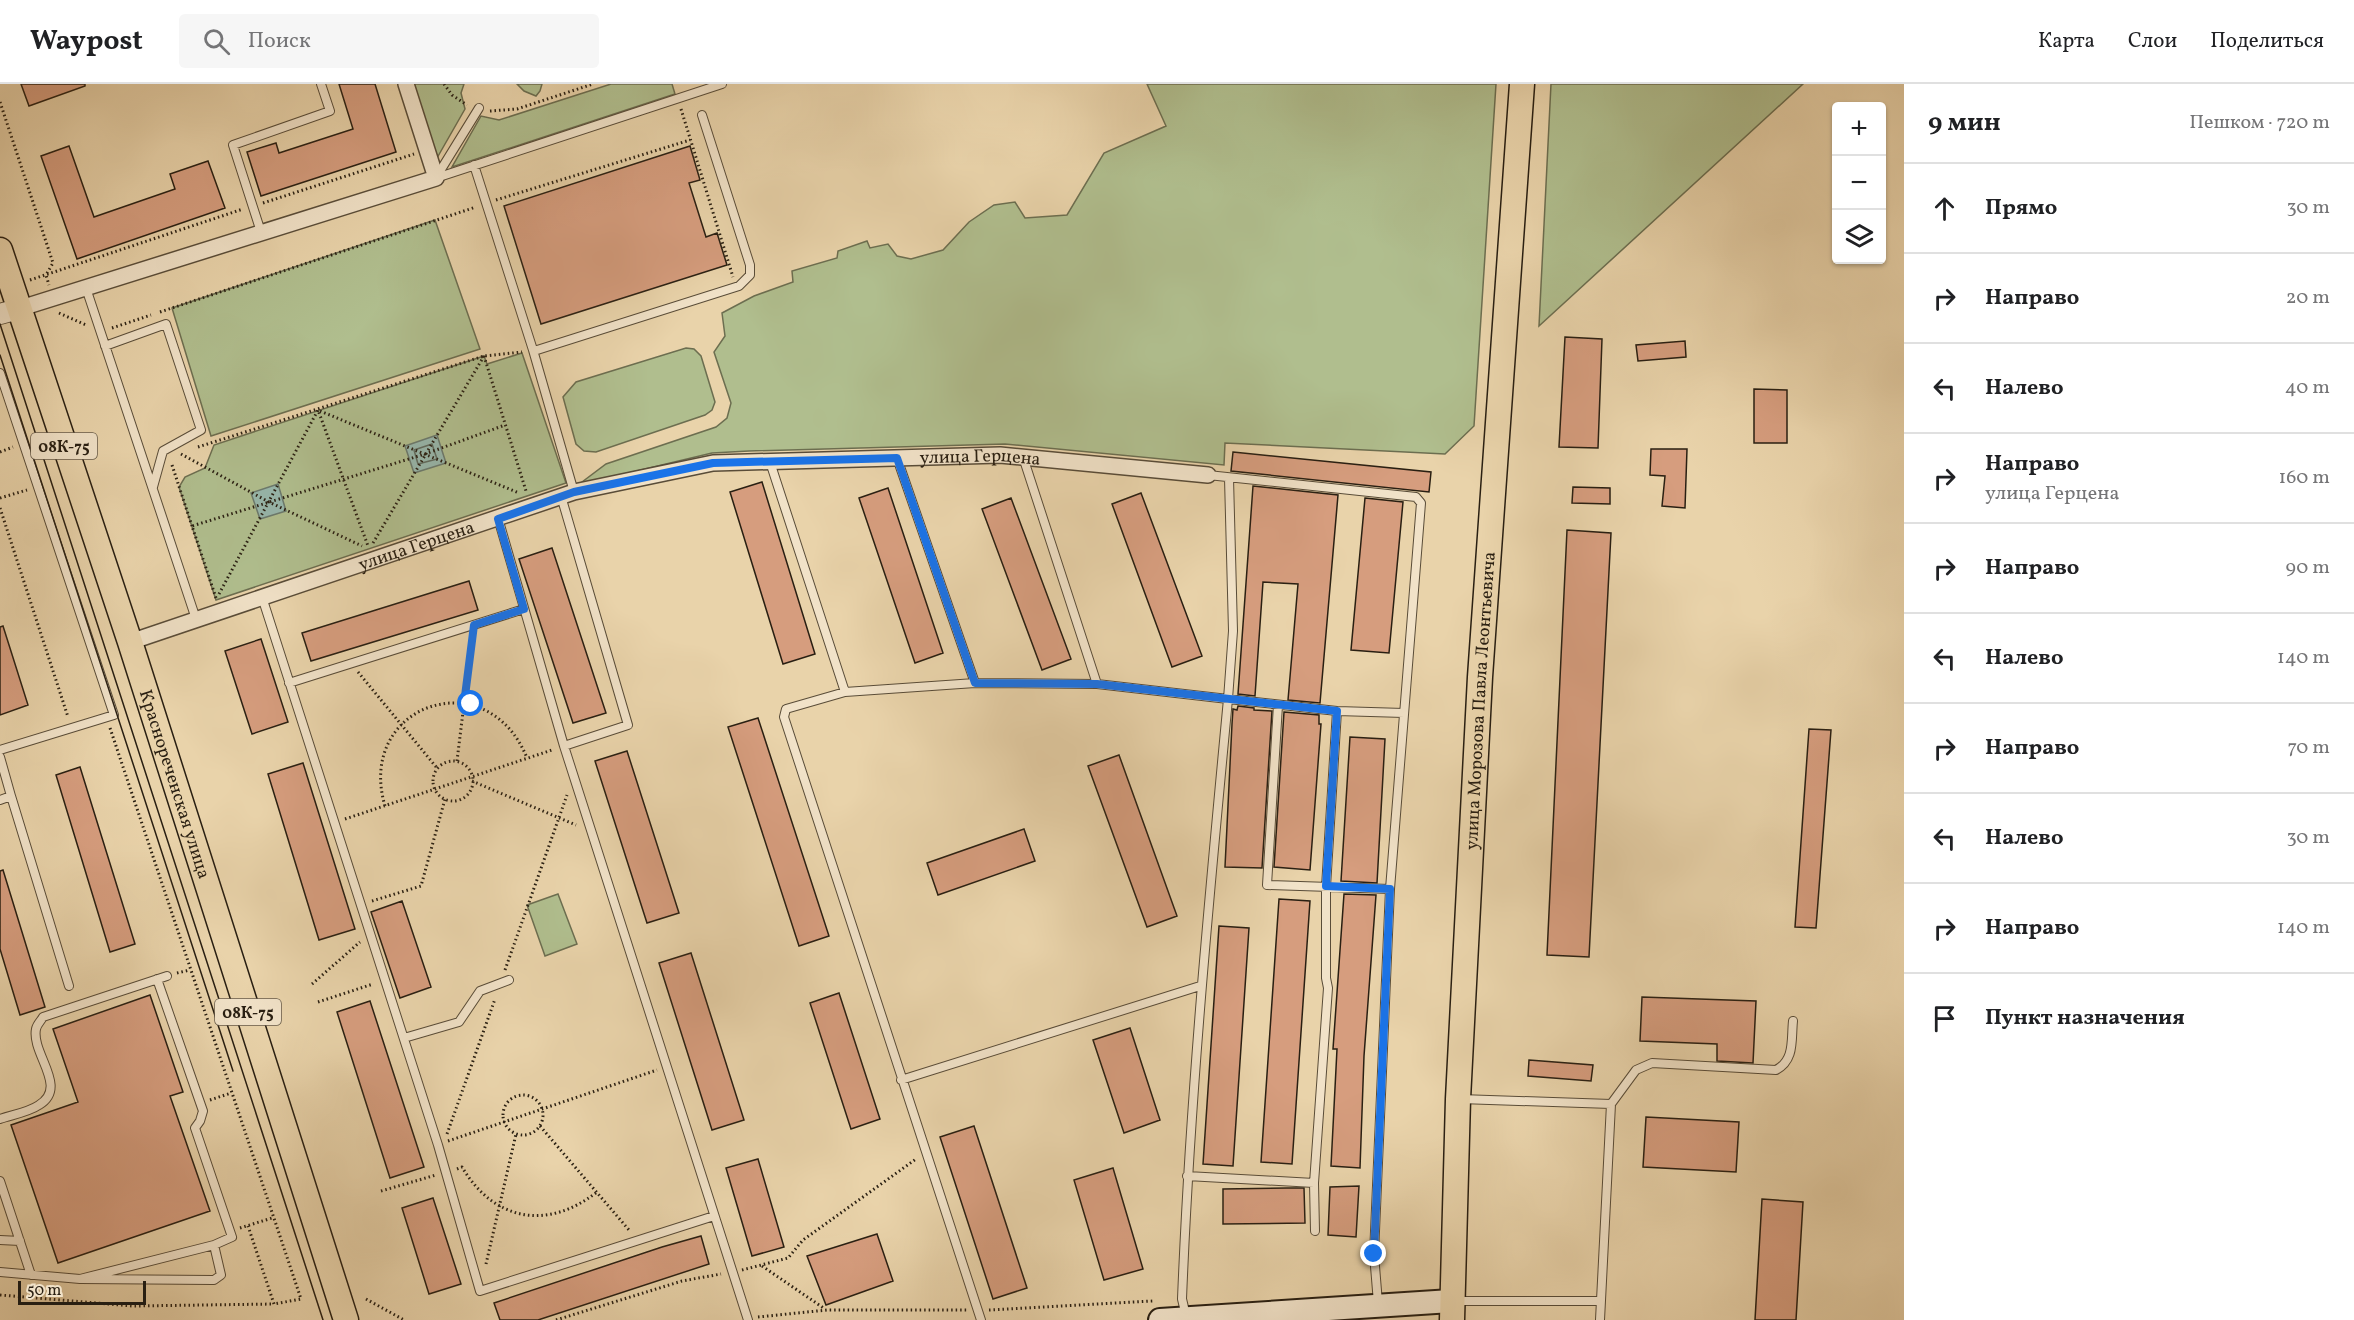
<!DOCTYPE html>
<html lang="ru">
<meta charset="utf-8">
<style>
:root{--surface:#fff;--page:#f6f6f6;--text:#202124;--muted:#757577;--line:#e0e0e0}
body{margin:0;font-family:Vollkorn,serif;background:var(--page);color:var(--text)}
.controls{position:absolute;right:18px;top:18px;display:grid;overflow:hidden;border-radius:6px;box-shadow:0 2px 4px #0004}
.controls button{width:54px;height:54px;display:grid;place-items:center;padding:0;border:0;border-bottom:2px solid var(--line);background:var(--surface);color:var(--text);font:30px sans-serif}
.scale{position:absolute;left:18px;bottom:15px;width:128px;box-sizing:border-box;padding-left:6px;border:3px solid #291f12;border-top:0;font-size:16px;line-height:21px;white-space:nowrap;color:#291f12;-webkit-text-stroke:4px #f1e2c8;paint-order:stroke}
.stop{position:absolute;width:18px;height:18px;margin:-14px;border:4px solid #1a73e8;border-radius:50%;background:#fff}
.stop.end{background:#1a73e8;border-color:#fff;box-shadow:0 2px 6px #0008}
.list{margin:0;padding:0;list-style:none}
h2{display:flex;justify-content:space-between;align-items:center;height:78px;margin:0;padding:0 24px;font-size:26px}
h2 small{font-size:20px;font-weight:400;color:var(--muted)}
.list li{display:grid;grid-template-columns:39px 1fr auto;gap:18px;align-items:center;box-sizing:border-box;height:90px;padding:0 24px;border-top:2px solid var(--line)}
.list b{display:block;font-size:22px;white-space:nowrap}
.list p{margin:0;font-size:20px;white-space:nowrap;color:var(--muted)}
.list em{font-size:20px;font-style:normal;color:var(--muted)}
.icon{flex:none;width:33px;height:33px;fill:none;stroke:currentColor;stroke-width:2;stroke-linecap:round;stroke-linejoin:round}
.map{position:relative;flex:none;width:1904px;height:1236px;overflow:hidden}
header{display:flex;align-items:center;gap:36px;box-sizing:border-box;height:84px;padding:0 30px;background:var(--surface);border-bottom:2px solid var(--line)}
header strong{font-size:28px}
nav{display:flex;gap:33px;margin-inline-start:auto;font-size:21px}
.search{width:420px;height:54px;background:var(--page);display:flex;align-items:center;gap:15px;box-sizing:border-box;padding:0 21px;border-radius:6px;color:var(--muted);font-size:22px}
main{display:flex}
aside{flex:1;background:var(--surface)}
.map>svg:first-child{display:block}
.green{fill:#b0be8e;stroke:#6c6e50;stroke-width:1.5}
.water{fill:#97b7ac;stroke:#6b7a6e;stroke-width:1.5}
.lines{fill:none;stroke-linecap:round;stroke-linejoin:round}
.shore{stroke:#606b5f;stroke-width:1.5}
.building{fill:#d69d7e;stroke:#291f12;stroke-width:1.5}
.service-casing{stroke:#594c38;stroke-width:10}
.minor-casing{stroke:#594c38;stroke-width:18}
.tertiary-casing{stroke:#594c38;stroke-width:22}
.secondary-casing{stroke:#291f12;stroke-width:26}
.primary-casing{stroke:#291f12;stroke-width:27}
.path{stroke:#291f12;stroke-width:3;stroke-dasharray:1.5 3;stroke-linecap:butt}
.service{stroke:#f1e2c8;stroke-width:8}
.minor{stroke:#f1e2c8;stroke-width:15}
.tertiary{stroke:#f1e2c8;stroke-width:20}
.secondary{stroke:#f1e2c8;stroke-width:22}
.primary{stroke:#e9d3aa;stroke-width:24}
.tram{stroke:#291f12;stroke-width:1.5}
.route{stroke:#1a73e8;stroke-width:8}
.labels{text-anchor:middle;stroke-width:6;stroke-linejoin:round;paint-order:stroke}
.shield{fill:#f1e2c8;stroke:#655a49;stroke-width:1.5}
.shield-label{font-size:16px;font-weight:bold;fill:#291f12}
.street-label{font-size:18px;fill:#291f12;stroke:#f1e2c8}
</style>
<header>
<strong>Waypost</strong>
<div class="search"><svg class="icon" aria-label="search" viewBox="0 0 24 24"><circle cx="10" cy="10" r="6"/><path d="M15 15l6 6"/></svg>Поиск</div>
<nav><a>Карта</a><a>Слои</a><a>Поделиться</a></nav>
</header>
<main>
<div class="map">
<svg width="1904" height="1236" viewBox="0 0 1904 1236">
<rect width="100%" height="100%" fill="#e9d3aa"/>
<filter id="stains"><feTurbulence type="fractalNoise" baseFrequency=".00333" numOctaves="4"/><feColorMatrix values="0 0 0 0 .2 0 0 0 0 .09 0 0 0 0 .02 0 0 0 .5 -.17"/></filter>
<radialGradient id="worn" r=".72"><stop offset=".6" stop-color="#630" stop-opacity="0"/><stop offset="1" stop-color="#630" stop-opacity=".3"/></radialGradient>
<path class="green" d="M413,0H464L461,9L465,25L437,74Z
M517,0H542L540,7L536,12L524,7Z
M611,0H672L675,10L452,83L481,32L499,36Z
M1147,0H1496L1474,342L1445,370L1225,359L1224,381L1005,360L749,367L712,369L578,401L606,380L716,343L727,334L731,319L714,268L725,252L722,229L754,212L793,198L792,187L837,174L838,167L867,157L870,164L888,160L897,172L911,175L943,166L969,138L994,121L1015,118L1025,134L1067,131L1104,69L1166,42Z
M1551,0H1803L1539,242Z
M435,136L480,265L211,352L172,224Z
M686,264L694,265L701,272L715,318L712,326L705,331L596,368L584,367L576,360L563,313L576,298Z
M522,269L566,399L216,516L179,403L185,393L205,384L214,361L484,272L487,280Z
M558,810L577,860L545,872L527,821Z"/>
<path class="water" d="M437,351L446,379L414,389L405,362Z
M278,400L286,427L260,435L251,409Z"/>
<g class="lines">
<path class="shore" d="M432,360L437,375L418,380L414,366Z"/>
</g>
<path class="building" d="M21,0H85V2L29,22Z
M339,0H375L396,68L261,112L247,68L276,59L279,69L353,45Z
M69,62L94,133L175,105L170,90L208,77L225,124L77,175L41,72Z
M690,62L700,96L689,99L706,153L717,149L727,181L541,240L504,122Z
M1565,253L1602,255L1598,364L1559,363Z
M1685,257L1686,273L1638,277L1636,261Z
M1754,305L1787,306V359H1754Z
M1651,365H1687L1685,424L1662,422L1665,392L1650,391Z
M1233,368L1431,388L1429,408L1231,387Z
M762,398L815,570L783,580L730,408Z
M1253,402L1338,411L1320,619L1288,616L1298,500L1263,498L1255,612L1238,610Z
M1573,403L1610,404V420L1572,419Z
M888,404L943,569L915,579L859,414Z
M1141,409L1202,572L1172,583L1112,420Z
M1011,414L1071,575L1042,586L982,425Z
M1365,414L1403,418L1389,569L1351,566Z
M1567,446L1611,449L1589,873L1547,871Z
M552,464L606,629L573,639L519,475Z
M469,497L478,526L311,577L302,549Z
M3,542L28,621L0,631V543Z
M261,555L288,638L252,650L225,567Z
M1238,622L1254,624V626L1272,627L1262,784L1225,783L1232,640L1233,625L1237,626Z
M1284,628L1319,631V640H1321L1310,786L1274,783Z
M758,634L829,852L799,862L728,643Z
M1809,645L1831,646L1816,844L1795,843Z
M1350,653L1385,655L1377,799L1341,797Z
M627,667L679,829L647,839L595,677Z
M1119,671L1177,832L1147,843L1088,682Z
M303,679L355,845L319,856L268,690Z
M80,683L135,860L110,868L56,691Z
M1024,745L1035,777L938,811L927,779Z
M3,786L45,923L20,931L0,865V787Z
M1344,810L1376,811L1364,972L1360,1084L1331,1082L1337,965H1333Z
M1279,815L1310,817L1292,1080L1261,1078Z
M402,817L431,903L400,914L371,828Z
M1219,842L1249,844L1233,1082L1203,1080Z
M691,869L744,1036L712,1046L659,879Z
M839,909L880,1035L851,1045L810,919Z
M150,911L183,1008L170,1012L210,1127L58,1179L11,1041L78,1018L53,945Z
M1642,913L1756,917L1753,979L1717,977V960L1640,957Z
M370,917L424,1083L390,1094L337,928Z
M1130,944L1160,1036L1124,1049L1093,956Z
M1529,976L1593,981L1591,997L1528,992Z
M1646,1033L1739,1038L1736,1088L1643,1083Z
M974,1042L1027,1204L993,1215L940,1053Z
M758,1075L784,1163L752,1172L726,1084Z
M1113,1084L1143,1185L1104,1196L1074,1096Z
M1359,1102L1356,1153L1328,1151L1330,1103Z
M1287,1104H1304L1305,1139L1223,1140V1105Z
M433,1114L461,1200L429,1210L402,1124Z
M1762,1115L1803,1118L1796,1236H1755Z
M877,1150L893,1197L826,1221L807,1172Z
M701,1152L709,1180L538,1236H500L494,1219L662,1163Z"/>
<g class="lines">
<g class="service-casing">
<path id="service" d="M474,81L533,266L574,408
M437,92L479,24
M436,94L722,0
M261,148L233,61L330,27L321,0
M86,204L196,535
M105,262L166,240L201,346L163,367L153,403
M534,267L739,202L750,191V181L702,31
M0,289L114,631L0,666
M1023,373L1097,600
M897,374L975,599
M770,378L845,608
M1208,391L1416,413L1421,419L1390,805L1374,1170L1378,1219
M1229,394L1233,547L1228,615L1337,627L1404,629
M561,412L628,641L564,662
M498,434L564,662L748,1236
M262,513L438,1061L480,1207L714,1132
M289,599L524,525
M1278,621L1267,801L1390,805
M0,673L11,712L0,716
M11,712L69,902
M404,954L459,938L480,907L509,896
M901,996L1200,902
M1460,1015L1611,1020L1600,1236
M1611,1020L1636,986L1652,979L1776,986C1795,976 1791,956 1793,937
M0,1035C12,1031 29,1028 39,1021C69,1003 31,970 36,945C37,940 41,937 43,933L167,892
M1187,1092L1314,1099L1315,1147
M0,1097L31,1191
M1314,1099L1328,904L1326,894V803L1337,627
M0,1156L20,1157
M0,1188L80,1195L214,1196L221,1191L214,1161
M80,1195L214,1161L232,1153L195,1044L200,1037L203,1027L157,895
M1456,1217H1601
M981,1236L784,633L786,625L845,608L975,599L1097,600L1228,615C1209,815 1190,1014 1182,1215L1186,1232"/>
</g>
<g class="minor-casing">
<g id="minor">
<path d="M18,225L436,94L406,0"/>
<path id="s1" d="M130,558L574,408L713,379L1000,371L1208,391"/>
</g>
</g>
<g class="tertiary-casing">
<path id="tertiary" d="M0,230L18,225"/>
</g>
<g class="secondary-casing">
<path id="secondary" d="M1160,1236L1451,1217"/>
</g>
<g class="primary-casing">
<g id="primary">
<path id="s2" d="M0,166L130,558L346,1236"/>
<path id="s3" d="M1452,1236L1458,1015L1480,593L1522,0"/>
</g>
</g>
<path class="path" d="M444,0L452,11L467,21
M0,18L53,179L46,191L49,201
M681,25L733,193
M490,27L517,25L593,0
M496,116L690,56
M263,119L414,70
M30,196L243,125
M160,228L476,123
M59,229L86,241
M112,244L151,231
M484,272L526,407
M320,327L519,409
M198,363L484,272L522,268
M0,368L13,363
M181,370L269,418L362,462
M172,381L192,442
M0,414L27,406
M0,424L68,633
M373,459L484,272
M219,510L318,326L368,462
M216,514L192,442L425,370L505,341
M358,588L437,684
M110,644L301,1215L274,1220
M457,677L472,554
M433 697a20 20 0 1 1 40 0a20 20 0 1 1-40 0Z
M472,697L576,741
M385,722C355,621 487,575 527,674
M345,735L552,666
M372,817L421,802L445,715
M505,886L567,711
M177,889L190,886
M312,900L360,858
M318,918L373,900
M503 1031a20 20 0 1 1 40 0a20 20 0 1 1-40 0Z
M210,1016L231,1009
M540,1042L629,1146
M447,1050L495,915
M448,1057L657,986
M457,1085L462,1083C494,1137 547,1147 597,1108
M381,1107L436,1091
M240,1144L272,1134
M486,1180L516,1050
M762,1182L825,1225
M742,1186L788,1174L803,1156L916,1075
M0,1211L133,1222L274,1220L248,1142
M366,1215L404,1236
M989,1226L1153,1217
M758,1233L827,1226H967
M556,1236L682,1197L721,1190"/>
<use href="#service" class="service"/>
<use href="#minor" class="minor"/>
<use href="#tertiary" class="tertiary"/>
<use href="#secondary" class="secondary"/>
<use href="#primary" class="primary"/>
<path class="tram" d="M0,240L323,1236
M0,271L233,987"/>
</g>
<g class="lines">
<path class="route" d="M471,620H464L474,541L524,525L498,435L574,408L713,379L897,374L975,599L1097,600L1337,627L1326,802L1390,805L1374,1170"/>
</g>
<g class="labels">
<g class="shield">
<rect x="31" y="349" width="66" height="26" rx="4.5"/>
<rect x="215" y="915" width="66" height="26" rx="4.5"/>
</g>
<g class="shield-label">
<text x="64" y="368">08К-75</text>
<text x="248" y="934">08К-75</text>
</g>
<g class="street-label">
<text dy="6" stroke="none"><textPath href="#s1" startOffset="878">улица Герцена</textPath></text>
<text dy="6" stroke="none"><textPath href="#s1" startOffset="302">улица Герцена</textPath></text>
<text dy="6" stroke="none"><textPath href="#s3" startOffset="620">улица Морозова Павла Леонтьевича</textPath></text>
<text dy="6" stroke="none"><textPath href="#s2" startOffset="562">Краснореченская улица</textPath></text>
</g>
</g>
<rect width="100%" height="100%" filter="url(#stains)"/>
<rect width="100%" height="100%" fill="url(#worn)"/>
</svg>
<div class="controls">
<button>+</button>
<button>−</button>
<button><svg class="icon" aria-label="layers" viewBox="0 0 24 24"><path d="M12 4l9 5-9 5-9-5zM3 14l9 5 9-5"/></svg></button>
</div>
<div class="scale">50 m</div>
<div class="stop" style="left:471px;top:620px"></div>
<div class="stop end" style="left:1374px;top:1170px"></div>
</div>
<aside>
<h2>9 мин<small>Пешком · 720 m</small></h2>
<ul class="list">
<li><svg class="icon" aria-label="ahead" viewBox="0 0 24 24"><path d="M12 20V5M6 11l6-6 6 6"/></svg><div><b>Прямо</b></div><em>30 m</em></li>
<li><svg class="icon" aria-label="right" viewBox="0 0 24 24"><path d="M7 20v-9h11M14 6l5 5-5 5"/></svg><div><b>Направо</b></div><em>20 m</em></li>
<li><svg class="icon" aria-label="left" viewBox="0 0 24 24"><path d="M17 20v-9H6M10 6l-5 5 5 5"/></svg><div><b>Налево</b></div><em>40 m</em></li>
<li><svg class="icon" aria-label="right" viewBox="0 0 24 24"><path d="M7 20v-9h11M14 6l5 5-5 5"/></svg><div><b>Направо</b><p>улица Герцена</p></div><em>160 m</em></li>
<li><svg class="icon" aria-label="right" viewBox="0 0 24 24"><path d="M7 20v-9h11M14 6l5 5-5 5"/></svg><div><b>Направо</b></div><em>90 m</em></li>
<li><svg class="icon" aria-label="left" viewBox="0 0 24 24"><path d="M17 20v-9H6M10 6l-5 5 5 5"/></svg><div><b>Налево</b></div><em>140 m</em></li>
<li><svg class="icon" aria-label="right" viewBox="0 0 24 24"><path d="M7 20v-9h11M14 6l5 5-5 5"/></svg><div><b>Направо</b></div><em>70 m</em></li>
<li><svg class="icon" aria-label="left" viewBox="0 0 24 24"><path d="M17 20v-9H6M10 6l-5 5 5 5"/></svg><div><b>Налево</b></div><em>30 m</em></li>
<li><svg class="icon" aria-label="right" viewBox="0 0 24 24"><path d="M7 20v-9h11M14 6l5 5-5 5"/></svg><div><b>Направо</b></div><em>140 m</em></li>
<li><svg class="icon" aria-label="arrive" viewBox="0 0 24 24"><path d="M6 21V4h12l-3 4 3 4H6"/></svg><div><b>Пункт назначения</b></div></li>
</ul>
</aside>
</main>
